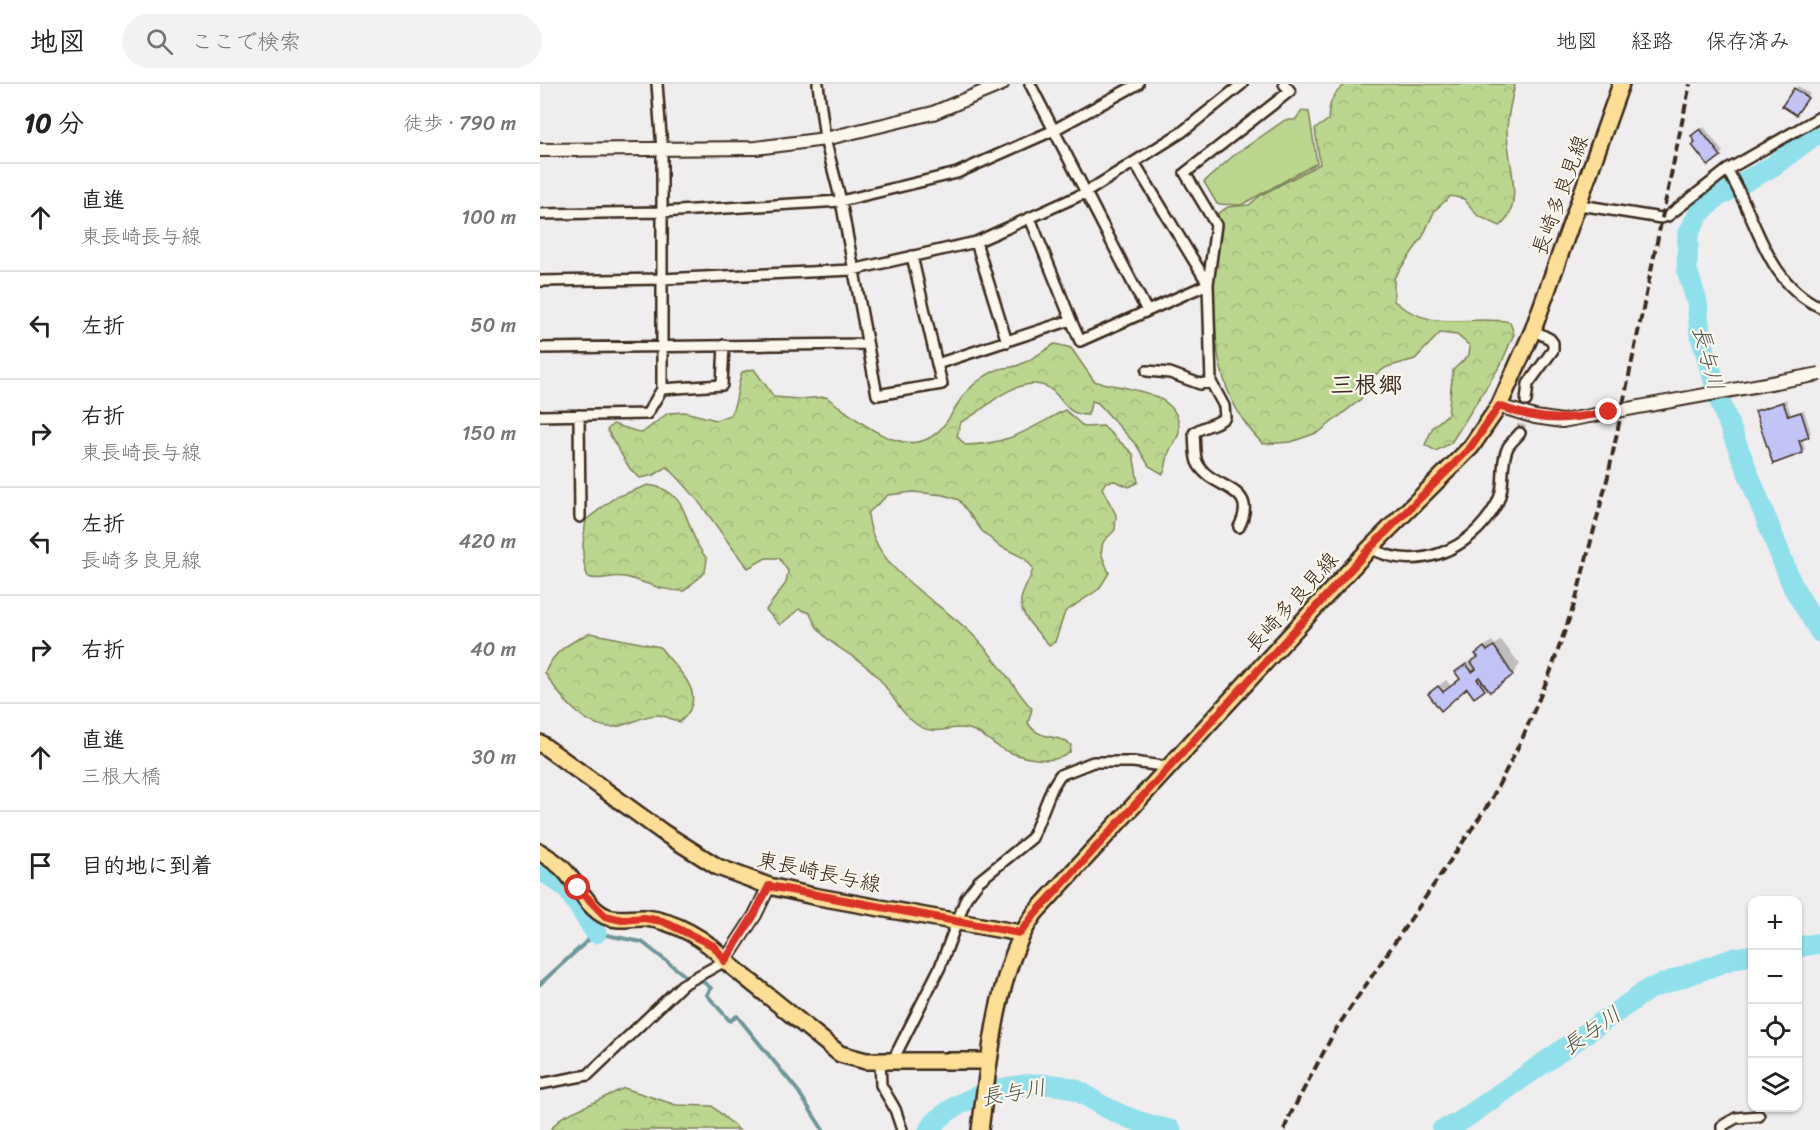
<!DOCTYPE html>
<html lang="ja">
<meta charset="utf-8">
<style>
:root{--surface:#fff;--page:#f2f2f2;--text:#222;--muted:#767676;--line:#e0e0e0}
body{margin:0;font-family:Sriracha,"Klee One",sans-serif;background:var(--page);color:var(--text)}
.controls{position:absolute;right:18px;bottom:18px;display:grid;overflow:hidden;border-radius:12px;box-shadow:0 2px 4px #0004}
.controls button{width:54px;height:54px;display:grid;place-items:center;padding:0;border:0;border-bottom:2px solid var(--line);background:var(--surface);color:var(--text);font:30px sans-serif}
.stop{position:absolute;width:18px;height:18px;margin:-14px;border:4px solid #d93025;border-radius:50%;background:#fff}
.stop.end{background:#d93025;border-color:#fff;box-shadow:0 2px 6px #0008}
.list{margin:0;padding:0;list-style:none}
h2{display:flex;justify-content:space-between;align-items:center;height:78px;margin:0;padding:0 24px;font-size:26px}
h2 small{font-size:20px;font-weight:400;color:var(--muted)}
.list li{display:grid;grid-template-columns:39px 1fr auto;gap:18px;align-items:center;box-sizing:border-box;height:108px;padding:0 24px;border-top:2px solid var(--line)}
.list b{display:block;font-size:22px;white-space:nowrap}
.list p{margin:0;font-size:20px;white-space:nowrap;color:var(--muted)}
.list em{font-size:20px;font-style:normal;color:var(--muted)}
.icon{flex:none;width:33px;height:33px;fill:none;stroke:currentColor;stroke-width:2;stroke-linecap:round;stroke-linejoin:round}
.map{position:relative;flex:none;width:1280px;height:1046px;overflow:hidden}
header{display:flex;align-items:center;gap:36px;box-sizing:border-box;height:84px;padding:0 30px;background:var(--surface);border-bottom:2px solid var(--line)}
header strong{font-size:28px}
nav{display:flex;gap:33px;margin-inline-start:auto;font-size:21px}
.search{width:420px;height:54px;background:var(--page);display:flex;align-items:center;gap:15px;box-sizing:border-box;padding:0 21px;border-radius:33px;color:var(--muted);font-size:22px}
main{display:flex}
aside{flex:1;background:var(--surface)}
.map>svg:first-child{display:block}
.forest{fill:url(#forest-crowns);stroke:#7b8056;stroke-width:1.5}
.green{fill:#bbd78f;stroke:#7b8056;stroke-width:1.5}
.shadow{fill:#0003}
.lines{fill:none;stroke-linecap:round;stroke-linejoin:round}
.stream{stroke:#6e979a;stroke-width:4}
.river{stroke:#90e0ec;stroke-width:21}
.building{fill:#c2c4f6;stroke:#3b2a1e;stroke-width:1.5}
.minor-tunnel{stroke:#ccc6c4;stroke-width:9;stroke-dasharray:9 4.5;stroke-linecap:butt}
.minor-casing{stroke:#3b2a1e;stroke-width:14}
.tertiary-casing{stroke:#3b2a1e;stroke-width:16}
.primary-casing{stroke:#3b2a1e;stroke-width:20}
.minor{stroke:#fbf7ec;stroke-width:9}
.tertiary{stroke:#fbf7ec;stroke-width:12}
.primary{stroke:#fdde96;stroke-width:15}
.rail{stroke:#3b2a1e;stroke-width:4;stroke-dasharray:9 4.5;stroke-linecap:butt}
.tertiary-bridge-casing{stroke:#3b2a1e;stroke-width:16;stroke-linecap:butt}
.tertiary-bridge{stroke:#fbf7ec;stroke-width:12}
.route{stroke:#d93025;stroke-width:8}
.labels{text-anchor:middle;stroke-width:4.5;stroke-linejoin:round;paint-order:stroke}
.street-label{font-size:21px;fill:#3b2a1e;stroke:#fbf7ec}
.water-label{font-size:22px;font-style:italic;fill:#505852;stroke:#fbf7ec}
.quarter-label{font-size:24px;font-weight:bold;fill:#3b2a1e;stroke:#fbf7ec}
</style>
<header>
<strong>地図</strong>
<div class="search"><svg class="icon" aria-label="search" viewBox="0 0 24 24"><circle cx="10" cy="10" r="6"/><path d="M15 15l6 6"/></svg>ここで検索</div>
<nav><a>地図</a><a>経路</a><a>保存済み</a></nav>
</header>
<main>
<aside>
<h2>10 分<small>徒歩 · 790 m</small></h2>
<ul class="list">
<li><svg class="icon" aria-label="ahead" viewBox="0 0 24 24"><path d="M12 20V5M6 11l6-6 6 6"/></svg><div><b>直進</b><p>東長崎長与線</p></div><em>100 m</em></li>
<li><svg class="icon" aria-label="left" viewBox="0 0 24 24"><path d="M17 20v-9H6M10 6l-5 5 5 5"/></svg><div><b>左折</b></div><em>50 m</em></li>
<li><svg class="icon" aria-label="right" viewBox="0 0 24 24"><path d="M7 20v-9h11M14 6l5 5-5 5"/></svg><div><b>右折</b><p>東長崎長与線</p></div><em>150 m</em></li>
<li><svg class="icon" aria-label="left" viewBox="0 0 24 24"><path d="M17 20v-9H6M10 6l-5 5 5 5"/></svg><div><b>左折</b><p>長崎多良見線</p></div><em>420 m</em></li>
<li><svg class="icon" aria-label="right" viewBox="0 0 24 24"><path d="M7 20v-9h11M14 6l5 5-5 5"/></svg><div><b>右折</b></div><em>40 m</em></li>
<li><svg class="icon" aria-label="ahead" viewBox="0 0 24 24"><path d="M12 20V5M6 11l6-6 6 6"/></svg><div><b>直進</b><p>三根大橋</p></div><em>30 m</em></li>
<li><svg class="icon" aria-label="arrive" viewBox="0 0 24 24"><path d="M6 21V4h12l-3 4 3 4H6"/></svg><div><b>目的地に到着</b></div></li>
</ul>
</aside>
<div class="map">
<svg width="1280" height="1046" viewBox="0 0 1280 1046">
<defs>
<pattern id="forest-crowns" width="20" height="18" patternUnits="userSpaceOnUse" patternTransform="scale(1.5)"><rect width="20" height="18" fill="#bbd78f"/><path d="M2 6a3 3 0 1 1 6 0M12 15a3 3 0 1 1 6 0" fill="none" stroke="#a2b97b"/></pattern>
</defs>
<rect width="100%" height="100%" fill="#f0edee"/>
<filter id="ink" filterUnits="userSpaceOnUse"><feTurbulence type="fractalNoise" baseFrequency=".0167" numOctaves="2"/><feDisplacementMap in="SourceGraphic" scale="12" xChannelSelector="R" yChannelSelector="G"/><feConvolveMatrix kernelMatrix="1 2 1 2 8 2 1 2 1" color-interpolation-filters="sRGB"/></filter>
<g filter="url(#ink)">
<path class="forest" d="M806,0H975C972,15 967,32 967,47C967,76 986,121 960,142L938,132L924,115L911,112L895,126L882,154L854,194V217C894,250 927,230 970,238L974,250L961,280L911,359L896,367L885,361L893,343L908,330L913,286L929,271L930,262L917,251L900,249L875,275L847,283L826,297L821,315L779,348L751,358L723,360C689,326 677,286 675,239C674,227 672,214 673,202C676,176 684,154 678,129L688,123L709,121L721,111L780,80L775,45L788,36C789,19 792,10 806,0Z
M515,260L531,264L554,297C580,305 642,305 639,347C639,355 632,360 629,368C626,375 627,383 623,390L609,382L597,362L558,319L552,317L548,331C516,333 523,290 481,302C458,308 443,328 421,338L417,352L425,361C470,360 487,346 525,326L544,343L563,342L593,370L598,398L589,403L575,397L566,398L562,404L576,431L575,446L563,458L561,469L569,489L559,505L525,528L515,558L509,561C499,549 479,532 481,516C482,506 491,496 493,484L484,474L458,461L442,447L419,416L404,411L373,408L348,411L328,429C332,486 396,514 432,550C455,572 471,600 492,625L488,639C499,657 517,649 531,661L530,668C515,682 482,674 464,666C452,660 444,649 429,645C410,640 395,654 376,640C359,628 350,606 336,591C312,566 282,563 270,529L259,525L240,541L226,526L246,499L248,487L239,474H226L208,484C180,450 159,412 127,383L114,391L100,394L90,385L67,346L73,340L102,349L128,329L145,328L176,336L190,331C199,316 196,305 202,288L214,285L234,313L259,315L286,313C318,335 370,385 404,341C414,329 418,315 430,304C437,297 449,289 457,286C464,283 473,284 479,281C492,276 503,267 515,260Z
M108,401C153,407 142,445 167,475L165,488L144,507C119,507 107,498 85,493C72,490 61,498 48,493C40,474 43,456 46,436L74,414Z
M50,549L120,563C138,588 171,610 140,638C133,636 124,631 117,631C102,631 87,643 72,643C42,643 19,611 5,589C13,567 31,558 50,549Z
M84,1004L136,1021L172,1022L199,1046H10L22,1033Z"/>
<path class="green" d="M762,27L769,28L777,79L701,121L677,120L664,98L693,72L745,36H755Z"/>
<path class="shadow" d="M1258,2L1270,10L1259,26L1255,5Z
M1164,43L1183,68L1180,71L1157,58L1156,49Z
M1246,315L1251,330L1264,326L1271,349L1262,354L1265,365L1262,368L1217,328Z
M961,556L980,580L972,591L951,606L947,601L944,605L927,602L901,625L897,603L906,596L911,602L921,594L924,581L934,574L935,576L944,563L952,557L955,561Z"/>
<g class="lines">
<path class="stream" d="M158,894L171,904L167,911L190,937L197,932L258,1007L283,1046
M0,900L56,849L102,858L148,894
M386,1046L390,1044"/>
<path class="river" d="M1280,47L1233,82L1177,113L1158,131L1148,151L1147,186L1157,218L1160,250L1182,323L1253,503L1280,548
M0,785L26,803L56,849
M1258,863L1280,859
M389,1046C415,1009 491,991 533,1005C544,1008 554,1018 565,1023C584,1033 610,1042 631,1046
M902,1046L918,1039L1109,905L1195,874L1212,871"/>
</g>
<path class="building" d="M1254,4L1268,14L1256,31L1242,22Z
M1160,45L1181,72L1168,82L1152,61L1155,58L1151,52Z
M1243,318L1248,332L1261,328L1269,353L1259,357L1263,369L1233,380L1215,327Z
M954,562L973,591L950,608L939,593L937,595L945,606L934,614L927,604L901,627L888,610L898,602L903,608L920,595L915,588L926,580L932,588L936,585L931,578L938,573L935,570L944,563L947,567Z"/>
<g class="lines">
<path class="minor-tunnel" d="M980,349L986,317"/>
<g class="minor-casing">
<path id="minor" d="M278,0L285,55L301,117L337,311L402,300L397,280L531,236L540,257L668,200L676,141L645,89L750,7L744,0
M490,0L607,227
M594,78L668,200L671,298L684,322L685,333C676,342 663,341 654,349C655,358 654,370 657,378C670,407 721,400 699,443
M1187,86C1218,134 1224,197 1280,223
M1040,121L1121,134L1128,132L1187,86L1280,33
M0,130L122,128L301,117L417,89L512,47L598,0
M490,134L531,236
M436,158L467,258
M372,172L397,280
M0,197L122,195L312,186L436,158L545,109L642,48L702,0
M0,264L327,260
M607,287L630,289L660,300L671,298
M122,305L182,301L184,261
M986,317L988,300L1013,266V259L1010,255L993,246
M39,331L40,433
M0,332L107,330L122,305V65L117,0
M830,464C876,489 930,467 956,421C967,403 959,381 968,363C971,358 977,353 980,349
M340,976L341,1001L355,1025L362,1046
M353,976L400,883L426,814L439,797L492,754L512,704L520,691L553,678H593L630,683
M0,1000L48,991L142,901L185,877
M1182,1046V1042L1196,1034L1219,1032"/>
</g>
<g class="tertiary-casing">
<path id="tertiary" d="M0,66L216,64L285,55L393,29L462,0
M959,322L995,333L1022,337
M185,877L215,831L229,802"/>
</g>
<g class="primary-casing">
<path id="primary" d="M0,659L124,749L178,783L229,802L273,812L480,849
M0,768C7,773 16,778 22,784C37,798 46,823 65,832C79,838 92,833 106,834C133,837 168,855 185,877L300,970L326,977H449
M440,1046C449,980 456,884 495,829L830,464L931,363L959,322L993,246L1081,0"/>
</g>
<use href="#minor" class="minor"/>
<use href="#tertiary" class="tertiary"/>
<use href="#primary" class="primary"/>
<path class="rail" d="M744,1046L749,1033L796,945L950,718L982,655L1010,589L1035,518L1068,392L1150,0"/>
<g class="tertiary-bridge-casing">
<path id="tertiary-bridge" d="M1022,337L1280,290"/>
</g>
<use href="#tertiary-bridge" class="tertiary-bridge"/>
</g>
</g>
<g class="lines" filter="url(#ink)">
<path class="route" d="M38,804L65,832L82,836L104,834L122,837L174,862L185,877L214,831L229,802L480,849L495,830L830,464L931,363L959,322C1005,339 1022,336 1069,328"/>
</g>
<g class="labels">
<g class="street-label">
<text transform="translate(1020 111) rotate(-70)" y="7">長崎多良見線</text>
<text transform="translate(752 518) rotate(-48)" y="7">長崎多良見線</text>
<text transform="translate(279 788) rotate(12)" y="7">東長崎長与線</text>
</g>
<g class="water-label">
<text transform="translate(1169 274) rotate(75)" y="8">長与川</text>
<text transform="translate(1051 946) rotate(-35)" y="8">長与川</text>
<text transform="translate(473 1008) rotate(-10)" y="8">長与川</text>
</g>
<g class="quarter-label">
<text x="826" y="309">三根郷</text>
</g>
</g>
</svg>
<div class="controls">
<button>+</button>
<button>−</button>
<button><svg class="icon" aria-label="locate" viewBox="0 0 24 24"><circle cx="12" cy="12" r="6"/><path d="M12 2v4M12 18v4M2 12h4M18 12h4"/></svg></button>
<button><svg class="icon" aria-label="layers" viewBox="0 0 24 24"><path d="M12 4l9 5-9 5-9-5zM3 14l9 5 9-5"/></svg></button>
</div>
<div class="stop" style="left:38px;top:804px"></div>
<div class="stop end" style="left:1069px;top:328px"></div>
</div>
</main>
